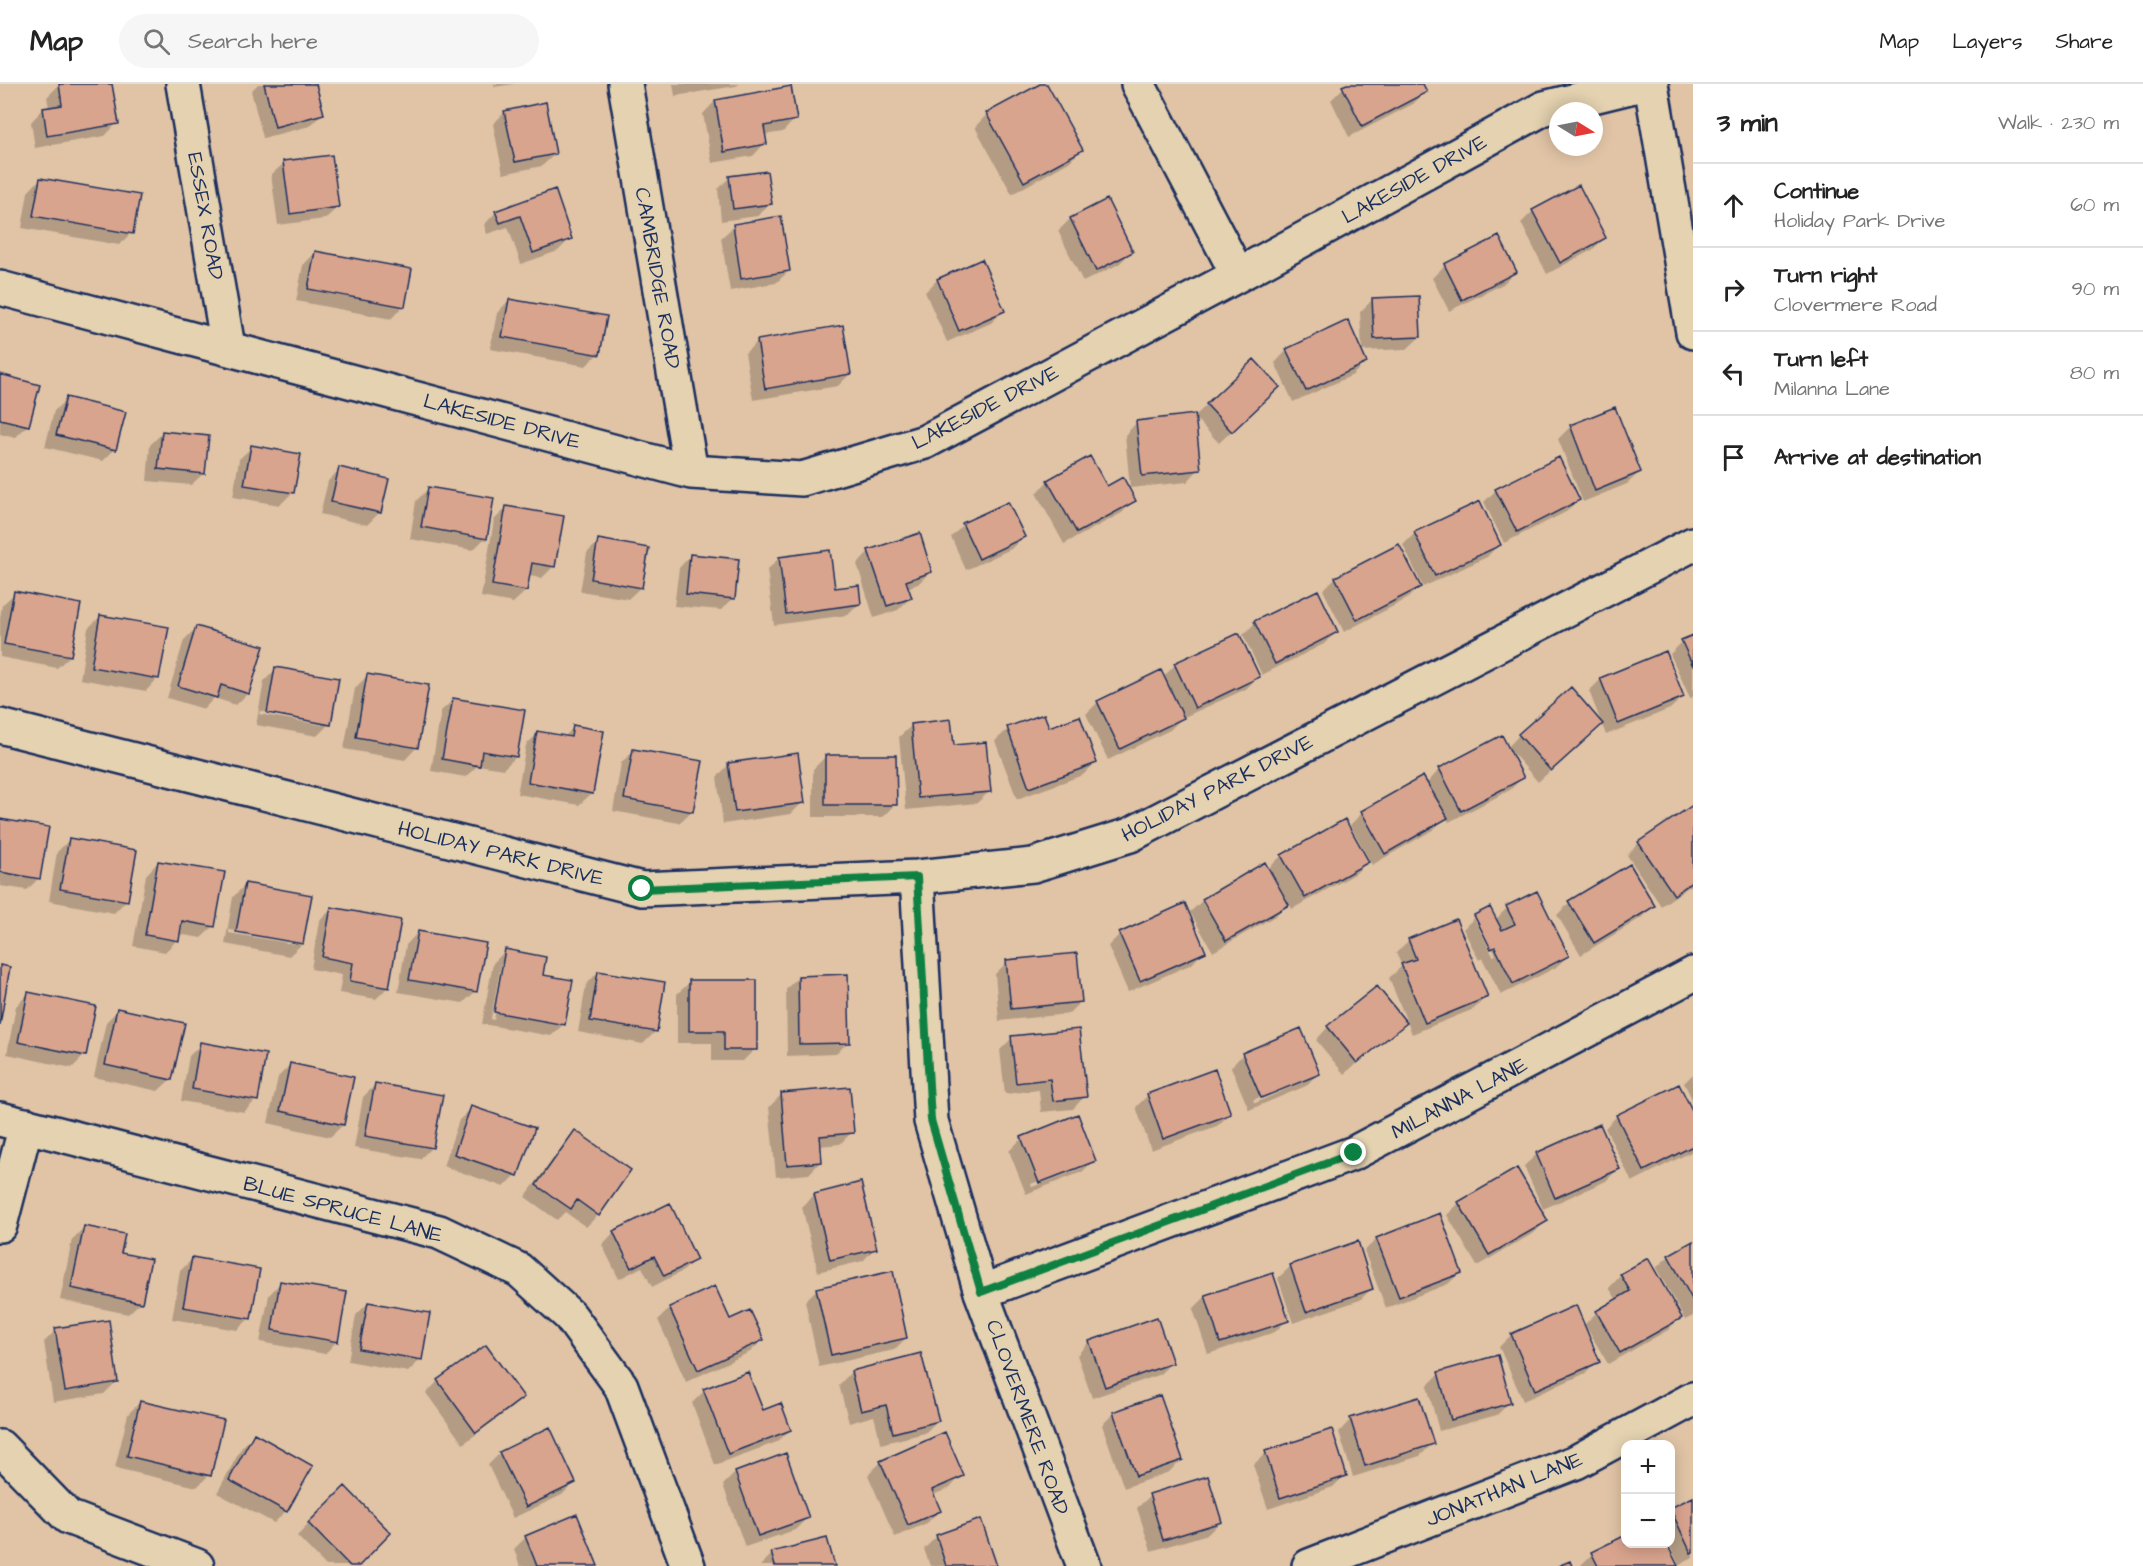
<!DOCTYPE html>
<meta charset="utf-8">
<style>
:root{--surface:#fff;--page:#f6f6f6;--text:#222;--muted:#767676;--line:#e0e0e0}
body{margin:0;font-family:"Architects Daughter",sans-serif;background:var(--page);color:var(--text)}
.controls{position:absolute;right:18px;bottom:18px;display:grid;overflow:hidden;border-radius:12px;box-shadow:0 3px 15px #0003}
.controls button{width:54px;height:54px;display:grid;place-items:center;padding:0;border:0;border-bottom:2px solid var(--line);background:var(--surface);color:var(--text);font:30px sans-serif}
.compass{position:absolute;left:1549px;top:18px;width:54px;height:54px;border-radius:50%;background:var(--surface);box-shadow:0 3px 15px #0003;rotate:100deg}
.stop{position:absolute;width:18px;height:18px;margin:-14px;border:4px solid #0b8043;border-radius:50%;background:#fff}
.stop.end{background:#0b8043;border-color:#fff;box-shadow:0 2px 6px #0008}
.list{margin:0;padding:0;list-style:none}
h2{display:flex;justify-content:space-between;align-items:center;height:78px;margin:0;padding:0 24px;font-size:26px}
h2 small{font-size:20px;font-weight:400;color:var(--muted)}
.list li{display:grid;grid-template-columns:39px 1fr auto;gap:18px;align-items:center;box-sizing:border-box;height:84px;padding:0 24px;border-top:2px solid var(--line)}
.list b{display:block;font-size:22px;white-space:nowrap}
.list p{margin:0;font-size:20px;white-space:nowrap;color:var(--muted)}
.list em{font-size:20px;font-style:normal;color:var(--muted)}
.icon{flex:none;width:33px;height:33px;fill:none;stroke:currentColor;stroke-width:2;stroke-linecap:round;stroke-linejoin:round}
.map{position:relative;flex:none;width:1693px;height:1482px;overflow:hidden}
header{display:flex;align-items:center;gap:36px;box-sizing:border-box;height:84px;padding:0 30px;background:var(--surface);border-bottom:2px solid var(--line)}
header strong{font-size:28px}
nav{display:flex;gap:33px;margin-inline-start:auto;font-size:21px}
.search{width:420px;height:54px;background:var(--page);display:flex;align-items:center;gap:15px;box-sizing:border-box;padding:0 21px;border-radius:33px;color:var(--muted);font-size:22px}
main{display:flex}
aside{flex:1;background:var(--surface)}
.map>svg:first-child{display:block}
.shadow{fill:#0003;fill-rule:evenodd}
.building{fill:#d9a48e;stroke:#1b2f5e;stroke-width:1.5}
.lines{fill:none;stroke-linecap:round;stroke-linejoin:round}
.street-casing{stroke:#1b2f5e;stroke-width:38}
.street{stroke:#e4d2b0;stroke-width:33}
.route{stroke:#0b8043;stroke-width:8}
.labels{text-anchor:middle;stroke-width:4.5;stroke-linejoin:round;paint-order:stroke}
.street-label{font-size:21px;fill:#1b2f5e;stroke:#e4d2b0}
</style>
<header>
<strong>Map</strong>
<div class="search"><svg class="icon" aria-label="search" viewBox="0 0 24 24"><circle cx="10" cy="10" r="6"/><path d="M15 15l6 6"/></svg>Search here</div>
<nav><a>Map</a><a>Layers</a><a>Share</a></nav>
</header>
<main>
<div class="map">
<svg width="1693" height="1482" viewBox="0 0 1693 1482">
<rect width="100%" height="100%" fill="#e1c4a6"/>
<filter id="ink" filterUnits="userSpaceOnUse"><feTurbulence type="fractalNoise" baseFrequency=".0167" numOctaves="2"/><feDisplacementMap in="SourceGraphic" scale="12" xChannelSelector="R" yChannelSelector="G"/><feConvolveMatrix kernelMatrix="1 2 1 2 8 2 1 2 1" color-interpolation-filters="sRGB"/></filter>
<g filter="url(#ink)">
<path class="shadow" d="M60,0H111L117,39L105,52L35,64L31,38L43,25L49,24L47,13Z
M258,0H315L322,30L310,42L263,54L251,7Z
M494,0H514L494,3Z
M673,0H739L736,2L675,12Z
M1043,0H1045L1081,66L1069,78L1012,110L975,43L987,30Z
M1350,0H1421L1425,8L1413,20L1349,53L1331,16L1343,4Z
M715,17L795,35L783,48L764,51L765,59L753,72L712,79L703,30Z
M505,28L555,70L542,82L503,90L493,40Z
M284,79L338,123L325,135L278,141L271,91Z
M730,93L770,120L758,132L721,137L718,105Z
M40,95L131,149L119,161L22,144L28,108Z
M554,107L570,155L558,167L521,180L508,143L487,150L484,141L496,128Z
M1533,127L1605,154L1592,166L1547,190L1521,139Z
M1070,135L1131,168L1119,180L1083,198L1058,147Z
M734,142L789,187L776,199L730,207L721,154Z
M1498,154L1515,188L1503,200L1449,227L1432,194L1444,182Z
M315,169L403,222L391,235L296,217L303,181Z
M937,196L1003,227L991,239L947,258L925,208Z
M1373,215L1420,253L1407,265L1362,267L1360,228Z
M509,216L598,270L586,282L490,265L497,229Z
M758,257L850,290L838,302L753,316L745,269Z
M1287,266L1365,278L1353,291L1293,318L1275,279Z
M1253,277L1265,315L1219,359L1194,333Z
M0,292L38,302L27,342L15,354L0,350Z
M67,314L115,365L103,377L45,363L54,327Z
M1614,325L1640,388L1627,400L1583,418L1558,355L1570,343Z
M1137,338L1199,385L1187,398L1130,404L1125,351Z
M162,349L204,389L191,401L147,397L150,361Z
M252,363L299,371L292,409L280,421L233,413L239,375Z
M340,385L387,396L379,429L367,441L320,430L328,397Z
M1048,397L1107,404L1134,416L1122,429L1064,460L1036,409Z
M429,404L485,454L473,466L410,455L416,417Z
M1496,406L1579,415L1566,428L1504,459L1484,418Z
M506,424L554,482L542,494L528,492L526,507L513,519L481,513L494,436Z
M963,441L1023,453L1011,465L966,486L951,453Z
M1415,449L1499,460L1487,473L1423,503L1403,461Z
M599,457L641,503L628,515L580,507L587,469Z
M1398,462L1419,503L1407,515L1344,548L1323,506L1335,494Z
M869,467L930,488L918,500L907,504L910,514L898,526L874,534L857,480Z
M691,471L733,514L721,526L674,522L679,484Z
M779,474L834,505L860,519L848,531L774,541L767,486Z
M15,509L70,572L57,584L0,573V534L2,521Z
M101,532L158,594L146,607L80,595L88,544Z
M1255,539L1336,548L1324,560L1262,591L1243,551Z
M196,544L248,609L236,621L214,614L204,625L167,614L184,556Z
M1238,551L1258,593L1246,605L1182,634L1170,646L1108,676L1086,630L1098,618L1163,593L1175,581Z
M1693,553V613L1690,614L1670,570L1682,558Z
M276,585L329,640L317,652L256,641L264,597ZM260,627L322,637V641L259,630Z
M367,592L417,663L405,676L344,665L355,604Z
M1601,595L1683,613L1670,625L1606,651L1589,607Z
M454,615L516,673L503,685L478,681L466,693L431,687L441,627Z
M912,641L952,663L990,707L977,719L906,726L899,653Z
M574,643L592,709L579,721L517,710L526,661L538,649L563,654Z
M1008,645L1095,679L1083,691L1017,715L995,657Z
M1519,651L1589,652L1538,698L1509,665L1522,694L1510,706L1449,738L1446,733L1433,746L1372,781L1350,741L1362,729L1423,694L1426,700L1440,685L1507,664Z
M634,666L692,727L679,739L613,727L621,679Z
M825,673L895,720L883,733H813V685Z
M729,680L803,718L791,730L723,740L717,693Z
M1693,723V800L1661,822L1627,771L1639,759Z
M0,736L39,794L27,806L0,802Z
M1344,737L1367,778L1355,790L1292,825L1289,819L1275,832L1213,868L1190,828L1203,816L1264,780L1267,786L1281,772Z
M69,756L127,816L114,829L49,817L57,768Z
M158,778L214,842L201,854L178,850L177,856L165,868L133,862L146,791Z
M245,801L302,860L289,872L225,860L233,813ZM229,846L294,857V860L229,849Z
M1536,809L1568,872L1555,884L1501,911L1482,874L1479,876L1463,845L1474,834L1493,872L1496,871L1476,832L1495,836L1507,824Z
M1569,819L1653,822L1641,834L1581,871L1557,831Z
M332,825L388,903L376,915L339,909L342,891L311,885L319,837Z
M418,848L476,907L463,919L398,908L406,861Z
M1120,850L1204,867L1192,880L1128,908L1108,862Z
M1409,856L1486,913L1474,925L1412,950L1389,894L1402,882L1396,869Z
M505,867L541,892L564,940L551,952L482,940L493,879ZM501,879H504L494,936L491,935Z
M1007,878L1080,918L1068,930L999,937L995,890Z
M598,888L656,947L643,960L578,948L586,901Z
M798,893L848,958L836,970L787,972L786,905Z
M690,898L755,965L743,977H712V959H677V910Z
M28,910L94,923L84,972L72,984L7,970L16,922Z
M118,926L171,995L158,1007L94,993L106,938Z
M1328,943L1392,951L1344,990L1316,956Z
M1012,954L1085,1012L1073,1025L1041,1028L1039,1006L1005,1010L1000,966Z
M201,960L256,1016L244,1028L181,1017L189,972Z
M1243,970L1318,989L1306,1002L1249,1026L1231,983ZM1305,994V997L1255,1019L1253,1016Z
M290,981L343,1041L330,1053L268,1039L278,993Z
M1693,990V1017L1684,999Z
M375,1001L432,1063L420,1075L354,1064L363,1013Z
M781,1011L852,1048L840,1060L820,1062L821,1077L809,1090L776,1093L769,1023Z
M1148,1011L1230,1030L1217,1042L1151,1066L1136,1023Z
M472,1024L516,1091L504,1103L443,1082L459,1036Z
M1617,1032H1693V1067L1632,1098L1605,1044Z
M575,1048L598,1131L586,1143L565,1128L557,1136L525,1113L563,1061Z
M1022,1054L1094,1076L1082,1088L1026,1110L1009,1067ZM1082,1081V1084L1032,1103L1031,1100Z
M1537,1070L1618,1085L1606,1097L1543,1125L1524,1082Z
M814,1111L875,1164L863,1177L818,1188L802,1123Z
M1459,1119L1546,1137L1534,1149L1477,1182L1447,1131Z
M84,1143L120,1170L141,1218L128,1230L60,1216L72,1156Z
M614,1148L696,1175L683,1187L652,1203L642,1183L619,1195L602,1161Z
M1377,1155L1461,1188L1448,1200L1386,1224L1364,1167Z
M1693,1159V1232L1685,1236L1656,1184L1669,1172Z
M192,1175L250,1234L237,1246L172,1235L180,1187Z
M1291,1182L1372,1204L1360,1216L1293,1239L1278,1194Z
M1272,1190L1287,1236L1275,1248L1208,1270L1193,1225L1205,1213Z
M1621,1191L1680,1233L1668,1246L1608,1280L1585,1241L1583,1242L1598,1277L1586,1289L1523,1317L1499,1263L1511,1251L1583,1242L1597,1228L1617,1216L1609,1204Z
M281,1198L337,1257L325,1270L260,1258L269,1211Z
M817,1205L906,1254L894,1266L819,1283L805,1217Z
M368,1219L421,1275L408,1288L348,1277L356,1231Z
M670,1224L763,1256L750,1268L686,1298L658,1236Z
M1156,1235L1171,1279L1159,1291L1092,1314L1077,1271L1089,1258Z
M56,1246L116,1298L104,1310L53,1318L44,1258Z
M851,1288L937,1337L925,1349L881,1360L874,1332L849,1339L839,1301Z
M1439,1290L1509,1319L1497,1331L1439,1347L1427,1302Z
M438,1297L522,1313L510,1325L463,1360L426,1309Z
M704,1307L762,1328L790,1346L777,1358L715,1381L692,1319Z
M140,1318L209,1391L197,1403L115,1384L128,1330Z
M1114,1329L1181,1376L1169,1388L1124,1404L1102,1341Z
M1351,1335L1432,1360L1420,1372L1353,1393L1339,1348Z
M944,1350L962,1391L950,1404L933,1411L939,1427L927,1439L895,1453L868,1391L881,1378Z
M254,1351L286,1427L274,1439L217,1409L242,1363Z
M500,1369L575,1398L562,1411L513,1434L488,1381Z
M1266,1369L1345,1391L1333,1403L1268,1425L1253,1381Z
M735,1389L807,1434L795,1446L745,1463L723,1401Z
M345,1404L357,1482H326L297,1452Z
M1150,1412L1220,1438L1208,1450L1151,1467L1137,1424Z
M1693,1414V1473L1676,1482H1580L1592,1470L1626,1460H1665L1675,1480L1678,1479L1669,1460H1670V1425Z
M980,1437L995,1482H930L924,1465L936,1453Z
M526,1453L597,1482H520L514,1465Z
M772,1470L833,1482H760Z"/>
<path class="building" d="M59,0H112L119,40L47,52L43,24L62,21Z
M264,0H316L324,30L275,43Z
M1040,0H1047L1083,66L1024,98L986,29Z
M1347,0H1423L1427,8L1362,42L1342,2Z
M791,2L797,36L764,42L767,60L724,68L715,16Z
M546,18L556,70L515,78L504,27Z
M332,71L339,123L290,130L283,77Z
M767,87L772,120L733,125L729,92Z
M40,94L140,111L133,150L33,132Z
M1579,101L1606,154L1560,179L1532,126Z
M555,105L572,155L533,169L520,132L500,139L495,127Z
M1107,115L1133,168L1096,187L1070,134Z
M781,132L790,187L741,195L733,140Z
M1499,152L1517,188L1462,216L1444,180Z
M315,167L412,185L405,223L308,205Z
M982,175L1005,227L959,247L937,195Z
M1419,212L1421,253L1374,255L1372,214Z
M509,215L607,232L600,271L502,253Z
M1348,236L1367,279L1306,307L1286,265Z
M843,241L851,290L765,305L757,256Z
M1254,275L1280,303L1232,348L1206,320Z
M0,290L40,301L29,342L0,335Z
M66,313L126,328L116,366L56,351Z
M1615,323L1641,388L1595,407L1570,341Z
M1195,330L1201,386L1142,392L1136,337Z
M162,347L209,352L205,390L158,385Z
M251,361L301,370L294,409L244,401Z
M1090,372L1107,402L1123,393L1136,417L1077,449L1047,396Z
M1559,373L1580,416L1517,448L1495,405Z
M339,383L389,395L381,429L331,418Z
M428,403L494,414L487,455L421,443Z
M1480,417L1501,461L1435,492L1414,448Z
M1008,418L1025,453L979,475L962,439Z
M506,422L564,432L555,483L532,479L527,507L492,501Z
M920,449L932,488L906,497L912,514L887,522L868,466Z
M598,455L649,464L642,504L591,495Z
M1399,460L1421,503L1357,536L1335,493Z
M830,466L835,504L859,501L861,520L786,530L779,473Z
M690,470L739,475L735,515L686,510Z
M1318,506L1338,548L1275,580L1254,537Z
M14,507L81,520L71,572L4,560Z
M100,531L169,543L159,595L91,583Z
M196,542L264,562L249,610L221,601L217,614L178,602Z
M1239,549L1260,593L1195,624L1174,579Z
M1693,551V582L1681,556Z
M1666,567L1684,613L1618,640L1600,594Z
M275,583L339,594L331,641L267,629Z
M1161,586L1184,634L1120,665L1097,617Z
M367,590L429,601L418,664L356,653Z
M1571,603L1603,640L1551,687L1518,650Z
M453,614L525,626L517,673L482,667L480,682L442,675Z
M1044,630L1049,643L1080,632L1097,679L1029,704L1007,643Z
M951,635L954,661L986,658L991,708L918,714L911,640Z
M573,641L604,647L593,710L528,698L537,647L571,653Z
M1502,651L1524,694L1461,727L1439,684Z
M633,665L703,677L693,728L624,715Z
M798,669L805,719L735,728L728,679Z
M825,671H896L897,721H825Z
M1423,692L1448,734L1385,770L1361,727Z
M1693,721V797L1674,811L1638,758Z
M0,735L49,743L40,795L0,788Z
M1345,735L1369,778L1305,814L1281,771Z
M69,754L137,766L128,817L60,805Z
M158,777L225,788L215,843L182,837L179,857L145,851Z
M1265,778L1289,821L1226,857L1202,815Z
M1630,780L1655,822L1594,859L1568,817Z
M245,799L312,811L303,860L236,848Z
M1537,807L1569,872L1513,900L1495,863L1491,865L1474,831L1490,823L1502,846L1515,840L1506,822Z
M1185,819L1206,868L1140,897L1119,849Z
M331,823L401,836L389,904L350,897L353,879L322,873Z
M1456,835L1488,913L1425,939L1401,880L1416,875L1408,855Z
M418,847L486,859L477,908L409,896Z
M505,865L546,873L543,891L573,896L565,941L494,928Z
M1077,869L1082,918L1011,925L1006,876Z
M0,881L10,883L0,941Z
M598,887L665,898L657,948L590,937Z
M848,890L850,959L799,960L798,892Z
M689,896H757V966H724V947H689Z
M1377,902L1407,939L1357,979L1327,942Z
M28,908L96,922L86,972L18,958Z
M117,924L185,939L172,996L105,981Z
M1301,944L1320,990L1261,1014L1242,969Z
M1079,945L1087,1013L1053,1017L1050,995L1016,999L1011,952Z
M200,958L266,970L258,1017L192,1005Z
M290,979L354,993L344,1041L280,1027Z
M1215,985L1231,1030L1163,1055L1147,1010Z
M375,999L443,1011L433,1064L365,1052Z
M1679,1000L1693,1028V1062L1644,1087L1616,1031Z
M850,1003L854,1049L820,1052L822,1078L787,1081L781,1009Z
M471,1022L535,1044L518,1092L454,1070Z
M1078,1030L1096,1077L1039,1099L1021,1053Z
M1600,1040L1620,1085L1555,1114L1536,1069Z
M575,1046L631,1086L599,1132L577,1116L571,1125L536,1101Z
M1517,1084L1548,1137L1489,1171L1458,1118Z
M861,1098L877,1165L830,1176L814,1110Z
M670,1119L697,1176L664,1192L654,1172L631,1184L613,1147Z
M1440,1129L1462,1189L1399,1213L1376,1154Z
M84,1142L125,1150L121,1169L151,1175L142,1219L71,1204Z
M1358,1157L1373,1205L1306,1228L1290,1181Z
M1693,1157V1217L1668,1171Z
M192,1173L260,1185L251,1235L183,1223Z
M1648,1174L1682,1234L1620,1269L1596,1227L1630,1207L1620,1190Z
M893,1187L907,1254L831,1271L816,1204Z
M1273,1189L1289,1237L1220,1259L1205,1211Z
M280,1197L347,1208L338,1258L272,1246Z
M715,1202L730,1235L750,1226L764,1256L698,1286L669,1223Z
M368,1218L430,1229L422,1276L359,1265Z
M1576,1221L1600,1278L1535,1306L1511,1250Z
M1157,1233L1173,1279L1105,1303L1089,1257Z
M109,1236L118,1298L65,1307L55,1244Z
M486,1261L524,1313L476,1349L437,1296Z
M921,1269L939,1337L893,1349L886,1321L861,1327L851,1287Z
M1498,1271L1511,1319L1451,1336L1438,1288Z
M748,1288L763,1326L781,1319L791,1346L728,1370L703,1305Z
M1160,1311L1183,1376L1136,1392L1113,1328Z
M1419,1313L1434,1360L1365,1382L1350,1334Z
M140,1317L224,1336L211,1392L127,1372Z
M550,1343L576,1399L526,1423L499,1368Z
M1332,1345L1347,1392L1280,1414L1265,1367Z
M945,1348L964,1392L932,1406L941,1427L908,1441L880,1377Z
M254,1349L313,1382L287,1428L229,1396Z
M786,1369L809,1434L758,1452L735,1388Z
M1208,1392L1222,1438L1163,1456L1149,1410Z
M345,1402L391,1449L359,1482H350L308,1439Z
M1693,1413V1468L1691,1469L1670,1424Z
M577,1430L598,1482H537L525,1452Z
M981,1435L997,1482H946L936,1451Z
M1626,1451V1460H1667L1678,1482H1598L1591,1468Z
M827,1454L835,1482H775L771,1468Z
M1570,1477L1572,1482H1558Z"/>
<g class="lines">
<g class="street-casing">
<path id="street" d="M183,0L228,263
M625,0L691,388
M1138,0L1238,191
M1651,0L1693,248
M0,204L691,388L802,395L925,358L1238,191L1544,24L1642,0
M0,642L642,805L917,793L1033,781L1130,751L1693,460
M917,793L931,1037L981,1208L1084,1482
M0,1035L439,1148L519,1186L570,1232L621,1302L688,1482
M0,1141L26,1041
M981,1208L1354,1069L1693,890
M0,1363L68,1433L197,1482
M1309,1482L1576,1378L1693,1315"/>
</g>
<use href="#street" class="street"/>
</g>
</g>
<g class="lines" filter="url(#ink)">
<path class="route" d="M642,805L917,793L931,1036L981,1208L1354,1069"/>
</g>
<g class="labels">
<g class="street-label">
<text transform="translate(1414 95) rotate(-29)" y="7">LAKESIDE DRIVE</text>
<text transform="translate(206 132) rotate(80)" y="7">ESSEX ROAD</text>
<text transform="translate(658 194) rotate(80)" y="7">CAMBRIDGE ROAD</text>
<text transform="translate(985 323) rotate(-27)" y="7">LAKESIDE DRIVE</text>
<text transform="translate(502 337) rotate(15)" y="7">LAKESIDE DRIVE</text>
<text transform="translate(1217 704) rotate(-27)" y="7">HOLIDAY PARK DRIVE</text>
<text transform="translate(501 769) rotate(14)" y="7">HOLIDAY PARK DRIVE</text>
<text transform="translate(1459 1014) rotate(-28)" y="7">MILANNA LANE</text>
<text transform="translate(343 1125) rotate(15)" y="7">BLUE SPRUCE LANE</text>
<text transform="translate(1028 1333) rotate(70)" y="7">CLOVERMERE ROAD</text>
<text transform="translate(1504 1405) rotate(-22)" y="7">JONATHAN LANE</text>
</g>
</g>
</svg>
<div class="controls">
<button>+</button>
<button>−</button>
</div>
<svg class="compass" viewBox="-18 -18 36 36"><path d="M0-13l5 13h-10z" fill="#e53935"/><path d="M0 13l5-13h-10z" fill="#767676"/></svg>
<div class="stop" style="left:642px;top:805px"></div>
<div class="stop end" style="left:1354px;top:1069px"></div>
</div>
<aside>
<h2>3 min<small>Walk · 230 m</small></h2>
<ul class="list">
<li><svg class="icon" aria-label="ahead" viewBox="0 0 24 24"><path d="M12 20V5M6 11l6-6 6 6"/></svg><div><b>Continue</b><p>Holiday Park Drive</p></div><em>60 m</em></li>
<li><svg class="icon" aria-label="right" viewBox="0 0 24 24"><path d="M7 20v-9h11M14 6l5 5-5 5"/></svg><div><b>Turn right</b><p>Clovermere Road</p></div><em>90 m</em></li>
<li><svg class="icon" aria-label="left" viewBox="0 0 24 24"><path d="M17 20v-9H6M10 6l-5 5 5 5"/></svg><div><b>Turn left</b><p>Milanna Lane</p></div><em>80 m</em></li>
<li><svg class="icon" aria-label="arrive" viewBox="0 0 24 24"><path d="M6 21V4h12l-3 4 3 4H6"/></svg><div><b>Arrive at destination</b></div></li>
</ul>
</aside>
</main>
